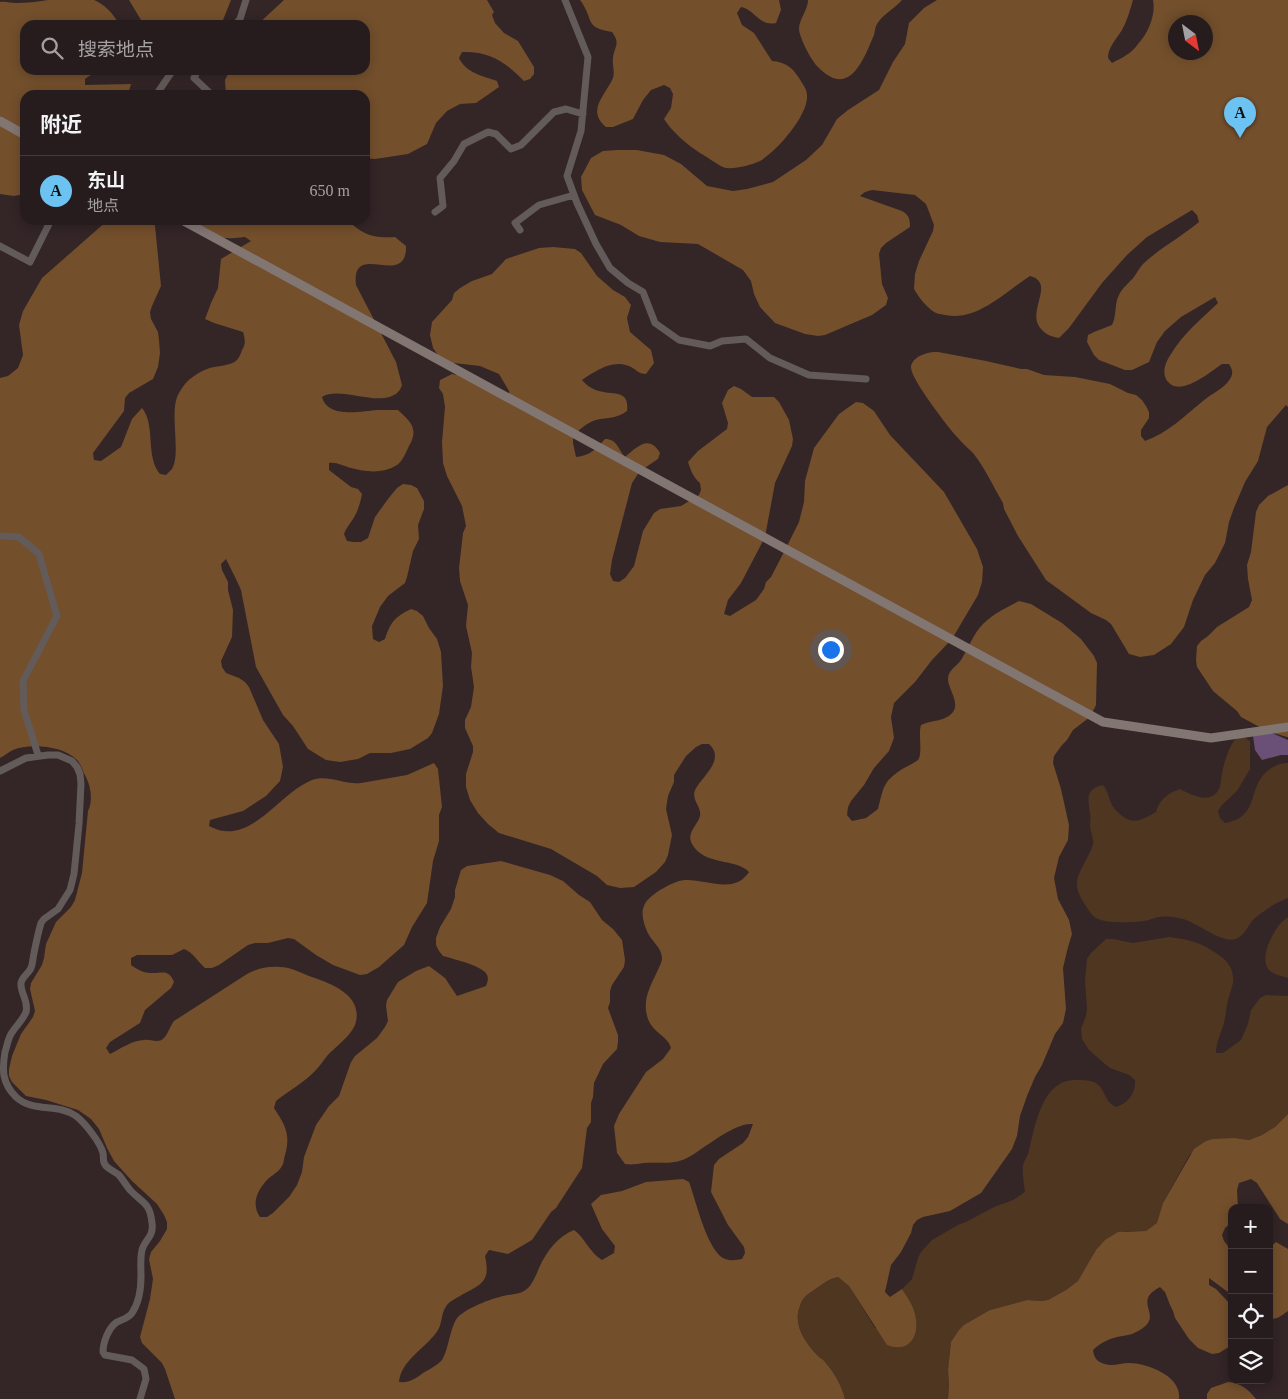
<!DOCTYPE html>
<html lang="zh">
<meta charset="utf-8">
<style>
:root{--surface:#271c1d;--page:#2f2526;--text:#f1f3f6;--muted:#a4a1a4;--line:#433a3b;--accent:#6cc3f2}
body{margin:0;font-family:"Times New Roman","Noto Sans SC",serif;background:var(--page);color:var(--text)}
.controls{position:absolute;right:15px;bottom:15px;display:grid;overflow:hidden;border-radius:10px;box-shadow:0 2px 12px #0003}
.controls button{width:45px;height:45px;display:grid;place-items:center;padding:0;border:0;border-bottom:1px solid var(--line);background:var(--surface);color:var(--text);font:25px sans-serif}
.compass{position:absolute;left:1168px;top:15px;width:45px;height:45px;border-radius:50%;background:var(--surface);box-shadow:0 2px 12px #0003;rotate:148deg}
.you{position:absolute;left:830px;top:649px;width:18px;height:18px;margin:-12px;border:4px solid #fff;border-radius:50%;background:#1a73e8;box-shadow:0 0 0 8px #1a73e833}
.badge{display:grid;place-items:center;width:32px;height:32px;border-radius:50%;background:var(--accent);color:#111;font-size:16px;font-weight:700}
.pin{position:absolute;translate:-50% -41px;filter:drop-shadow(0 1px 2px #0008)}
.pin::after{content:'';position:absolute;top:26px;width:18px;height:15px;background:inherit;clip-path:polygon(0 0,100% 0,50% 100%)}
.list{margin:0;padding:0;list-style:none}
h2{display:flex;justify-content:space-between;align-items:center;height:65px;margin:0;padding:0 20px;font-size:21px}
h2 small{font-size:16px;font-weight:400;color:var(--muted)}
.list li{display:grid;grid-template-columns:32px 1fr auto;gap:15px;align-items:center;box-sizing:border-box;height:70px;padding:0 20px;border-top:1px solid var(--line)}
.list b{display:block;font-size:19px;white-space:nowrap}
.list p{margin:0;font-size:16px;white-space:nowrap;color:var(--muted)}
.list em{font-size:16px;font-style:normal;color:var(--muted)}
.icon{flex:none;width:28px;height:28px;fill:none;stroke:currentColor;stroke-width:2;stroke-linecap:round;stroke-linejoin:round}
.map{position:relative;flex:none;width:1288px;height:1399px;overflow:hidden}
.search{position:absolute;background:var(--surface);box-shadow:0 2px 12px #0003;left:20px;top:20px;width:350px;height:55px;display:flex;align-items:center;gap:12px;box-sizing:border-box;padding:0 18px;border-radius:15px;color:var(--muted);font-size:19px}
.panel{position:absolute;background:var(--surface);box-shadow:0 2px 12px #0003;left:20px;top:90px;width:350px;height:135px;border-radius:15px}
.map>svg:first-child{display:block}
.green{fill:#4e3620}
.forest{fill:#734f2c;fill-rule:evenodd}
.water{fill:#6a4f76}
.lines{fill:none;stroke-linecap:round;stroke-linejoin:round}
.street{stroke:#625b59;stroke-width:7}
.secondary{stroke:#827673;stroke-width:9}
</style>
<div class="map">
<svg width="1288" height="1399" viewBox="0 0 1288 1399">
<rect width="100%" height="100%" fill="#342527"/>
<path class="green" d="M1237,737H1244L1250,741V769L1237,791L1222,805L1218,811L1220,818L1225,823C1231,822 1238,820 1243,815C1256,805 1251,782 1270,769C1276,765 1281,763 1288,763V898C1277,902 1261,912 1253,920C1248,926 1245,934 1238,938C1224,946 1198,923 1183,919C1175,917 1168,916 1160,917C1156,917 1153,919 1149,920C1137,923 1106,924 1096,918C1091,915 1088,909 1084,903C1072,884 1077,877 1087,858C1089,854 1092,849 1093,844C1094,838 1090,832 1090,825C1090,821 1091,818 1090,814C1088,799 1085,789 1103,785C1108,791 1108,796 1111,803C1113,808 1117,811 1121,815C1134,826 1143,819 1156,812C1159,800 1168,793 1180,789C1191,795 1211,805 1219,789C1221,785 1221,778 1222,773C1224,762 1229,746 1237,737Z
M1288,917V978C1282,976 1275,975 1270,971C1259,961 1270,938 1277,928C1279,924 1284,920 1288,917Z
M1169,937C1189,940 1198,941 1216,953C1226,960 1232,965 1233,977C1234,984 1230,993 1228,1000C1226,1008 1226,1015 1224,1023C1221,1033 1216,1043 1216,1053H1223L1241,1040L1248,1024L1251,1010L1260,998L1266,995L1288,996V1114L1275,1127L1262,1135L1249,1140L1235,1138L1190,1154L1163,1203L1158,1223L1146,1231H1125L1078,1281L1066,1290L1048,1300L1041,1301L1027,1300L990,1310L951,1342L948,1370L949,1385L948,1399H845C842,1386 834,1372 825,1362C822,1358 823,1360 819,1357C806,1344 792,1325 800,1306C802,1299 805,1296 811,1292C820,1286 828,1279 838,1277L849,1286L875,1328L915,1313L902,1289L912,1279L918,1258L921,1252L932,1240L958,1225L966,1222L994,1207L1013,1200L1025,1192C1024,1184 1022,1174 1023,1165C1024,1160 1028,1156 1029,1151C1035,1126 1042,1080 1075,1080C1081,1080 1088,1080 1094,1082C1106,1088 1103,1101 1116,1107C1128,1103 1136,1093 1135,1080L1129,1075L1110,1068L1105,1064L1089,1050L1082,1039L1081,1029L1086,1016L1087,1009L1085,980L1087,959L1091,953L1106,939H1113L1133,943Z"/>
<path class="forest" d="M48,0H94C106,5 113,14 120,25H25V70H98L85,79V85L131,84L129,91L125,95H25V194L14,196L0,194V2C6,1 10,3 16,3C27,3 37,2 48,0Z
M129,0H231L221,25H144Z
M284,0H487L494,12L492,15L495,23L504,33L518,41L534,67V74L530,79L524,81C505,62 490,51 462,52L459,58C466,73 483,76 497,81L499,87L476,103L460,104L447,111L436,123L427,144L408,154L375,159L365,158V95H226L225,80L230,70H365V25H257Z
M580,0H779L781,10L776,23C759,27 756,10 741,7L737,13L742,25L754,33L772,61C785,62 792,67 799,78C802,83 807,89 807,95C809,115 776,152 760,161C751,165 737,169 726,168C720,167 706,156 700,153C688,145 672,132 664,119L671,108L673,94L670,88L664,85L651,90L643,100L633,119L613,127H606C586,110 605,96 613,78C615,71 612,65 613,58C614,47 621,44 612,32C583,27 595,20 580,0Z
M808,0H902C894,9 883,14 877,24C875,27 875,31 874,35C863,61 849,99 818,67C812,62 799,37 799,29C799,19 808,10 808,0Z
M937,0H1133C1130,10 1127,21 1122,30C1116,40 1108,47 1108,58L1112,63C1122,58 1132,53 1138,44C1148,33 1156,15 1153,0H1288V407L1286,405L1267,427L1258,461L1245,482L1234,508L1229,522L1225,543L1215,563L1205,575L1193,600L1184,627L1171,644L1154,655L1140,657L1129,654L1111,624L1106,620L1091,613L1046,580L1018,536L1004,509L1003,503C993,486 985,468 973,453C968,448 962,443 957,437C948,427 910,378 911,367C912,356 929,351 938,352L986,361L1021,369H1027L1044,375L1075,377L1110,384L1128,393L1136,395L1142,400L1146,406L1149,412V418L1141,430V436L1145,441C1168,433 1184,416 1203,401C1212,393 1224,389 1230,379C1234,373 1232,369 1229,364H1222C1210,372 1178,400 1166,379C1162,371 1166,361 1171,354C1183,334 1201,319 1218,303L1215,297L1181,317L1165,331L1157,342L1149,362L1132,370H1125L1099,360L1094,355L1087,342L1088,335L1094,332L1112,325C1117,315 1114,304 1119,295C1122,288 1129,283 1134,277C1137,273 1139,268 1143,264C1160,248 1181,237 1199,222L1197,215L1192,210L1147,237L1127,255L1102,283L1069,328L1059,338C1052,337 1047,335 1042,330C1024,313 1057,283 1030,276C1005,292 977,322 945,315C942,314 937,314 934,312C926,306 919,298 914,289L915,274L919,261L933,231L934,225L926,204L915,195L872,190L865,192L860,196L902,211C909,215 910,219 910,227L886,243L881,248L879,254L882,284L888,298L886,305L872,315L825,335L818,336L805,334L775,323L760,307L754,294L751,281L743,270L698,244L660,242L639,236L621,225L595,215L582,190L581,177L591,158L603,151L617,150H637L664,155L681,164L707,186L733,191L747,189L773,182L806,160L822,145L837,119L848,110L879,90L893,62L905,44L909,23L924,8ZM1176,22H1206V52H1176Z
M108,220H153L155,226L161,286L152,306L150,312L151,319L158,332L159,340L160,353L158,367L153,379L129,393L125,398L124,411L93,453L94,460L101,461L121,447L132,419L142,408C156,425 145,456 160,474L166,475C168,473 170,471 172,469C181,454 170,416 177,397C179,392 182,388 185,384C190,378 199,372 207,369C216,365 230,367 237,360C239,358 241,353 242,350C246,344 245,339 243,332L214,323L205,319L211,303L218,288L221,259L251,241L245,237C226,240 204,238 192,220H346C366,235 369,238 395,237L406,246C407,290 351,239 356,285L396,362L402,385C401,388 400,390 398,392C381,409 340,385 322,397C328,419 361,411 378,410C385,410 392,410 398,410C411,422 419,429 409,446C406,452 403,461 397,465C383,474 366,472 351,468C343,466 337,462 329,463V470L351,487L358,489L362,494C360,504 358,511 353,519C350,524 346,528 344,534L347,541L354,542H361L368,538L375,517L388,499L397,488L403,484L411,485L417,488L424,501V509L418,525L419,539L413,551L407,577L405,583L388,596L380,607L372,626L373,639L379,642L385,639C391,621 395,617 411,609L417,611L423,616L429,628L437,639L441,652L443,686L439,714L432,733L428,738L410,749L391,753H370L358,759L340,762L326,760L308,749L293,726L283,715L256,667L241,590L235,577L226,559L221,564L222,570L228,582V590L233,610L232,637L221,661L222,667L226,673L239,678L245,682L249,687L263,720L279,744L283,767L280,781L266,796L243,811L210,820L209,826C214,828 219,831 224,831C257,835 282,792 312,780C328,774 344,785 361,783L407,775L434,763L438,769L442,807L439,815V841L433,861L427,903L412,927L404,945L379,967L367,974L360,975L333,965L316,955L294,939L288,938L268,943H255L248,945L219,965L212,968H205C198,962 193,952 184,949L172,955H137L131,958V965C137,969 143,973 150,973C162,974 168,968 174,982L171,988L145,1010L140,1023L110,1042L106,1048L110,1054C120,1049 133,1040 144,1040C151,1039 158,1044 164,1038C168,1034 170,1026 174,1021L247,974C257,969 267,966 280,967C289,967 300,972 309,976C330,983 365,995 355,1025C350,1037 336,1046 327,1056C323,1061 320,1066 315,1071C306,1081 287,1092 276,1101L274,1108C285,1125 291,1134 285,1155C284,1158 284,1163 282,1166C279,1172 272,1175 268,1179C257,1190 251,1204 260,1217H267L273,1213L289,1197L297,1185L302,1172L304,1157L316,1125L329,1106L339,1096L351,1062L355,1056L377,1038L385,1027L388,1021L386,1006L387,1000L398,982L416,971L429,966L445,978L457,996L486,986C487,983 489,979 487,975C484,966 453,959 443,956L439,951L436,945V938L440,927L451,909L455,897V890L461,870L467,866L501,861L550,875L563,881L579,895L590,902L602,920L613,929L622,940L625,960L624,967L612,985L610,991V1002L608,1008L618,1035V1042L617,1049L603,1064L594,1083L593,1097L591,1103V1122L587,1128L582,1168L556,1208L551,1212L532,1240L508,1254L489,1250L485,1256C491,1283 481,1284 460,1296C455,1299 450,1301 447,1305C440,1314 443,1325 436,1333C424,1349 401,1361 399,1382C409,1383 415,1379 423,1373C428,1370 438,1365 442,1360C449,1349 450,1326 458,1317C467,1308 490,1299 503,1296C511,1294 521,1295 528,1288C533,1283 536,1275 539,1268C546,1252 558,1236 574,1230C585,1238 590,1253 602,1260L614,1253L615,1246L602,1229L591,1204L601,1195L622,1191L646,1182L683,1179L689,1182C697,1204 704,1238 719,1255C725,1261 734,1261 742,1259L745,1253L744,1247L728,1225L711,1192L714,1165L719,1159L743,1143L748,1137L753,1124C734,1122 704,1149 687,1158C674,1165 659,1162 644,1163C637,1164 632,1165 625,1164L617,1153L614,1126L619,1114L646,1072L663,1059L671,1048C668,1036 653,1033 648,1019C642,1002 649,988 657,972C659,967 662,963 662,958C662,949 653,942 649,935C645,928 640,914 644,906C646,900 652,896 657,892C665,887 675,881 685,880C707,879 734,895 749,872C736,858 704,866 692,844C686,833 697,826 700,816C702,807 691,800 695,790C702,776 726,760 709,744H702L696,747L686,756L674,775V782L668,796L666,809L672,835L668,855L665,862L656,872L634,887L620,888L607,885L597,876L551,849L499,833L488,824L478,813L470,800L466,787V774L473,752V746L465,728V720L471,707L474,687L471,667L472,653L466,626L468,605L460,581L459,568L463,533L466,526L462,506L447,476L443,463L442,442L445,407L443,394L439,388L440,380L452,374L467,377L510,398L509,391L499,374L480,366L445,362L440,358L433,348L430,335L432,322L452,300L454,293L460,288L472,281L492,274L506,259L539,248L553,247L575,249L581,253L597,276L613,290L625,297L631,305L627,318L630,332L651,350L654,363L646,374C638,374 636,369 629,366C612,359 595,371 582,380C586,385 592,389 599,391C612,395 630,389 627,411C617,419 608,417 596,420C588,422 579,430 573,436V443L576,457C590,456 597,448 605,439C617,439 618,449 625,457C637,447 649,434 660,453L658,459L640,471L632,483L612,560L610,574L613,581L619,582L625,578L634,566L643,531L654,513L660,509L681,506L699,495L701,490L700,483C693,477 691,471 688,462L698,451L727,429L728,423L722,403L728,390L734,386L741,389L752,397H774L779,402L789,420L793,439L792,446L775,483L765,537L741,583L728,600L724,614L730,616L756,600L764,589L766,582L771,577L784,552L799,522L804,502L805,481L814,448L839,414L856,402L863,403L874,411L890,435L944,492L977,549L983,567L982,582L978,595L952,639L932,660L915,682L894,703L891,717L894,738L889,751L874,768L864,785L851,801L848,807L847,815L852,821L866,818L878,809C884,786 883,781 904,768C908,766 914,763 918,760C923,753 918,735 921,725C931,720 945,722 953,712C960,702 948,689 948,679C948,670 956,667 961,660C968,649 973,634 983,624C993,614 1006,608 1019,601L1031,604L1062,623L1081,639L1094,656L1097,663L1096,705L1090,717L1073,730L1067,740L1062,745L1054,756L1053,763L1061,789L1069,825L1068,840L1059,857L1054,878L1058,899L1069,920L1072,934L1068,947L1063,968L1066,1009L1063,1023L1055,1034L1042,1065L1035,1077L1027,1096L1020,1116L1017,1136L1012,1149L981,1193L950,1211L923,1217L917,1220L913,1225L911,1233L901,1252L891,1265L885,1292L890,1297L902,1289C907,1297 913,1305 915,1314C920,1334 911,1354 887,1345L849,1286L838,1277C828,1279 820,1286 811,1292C805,1296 802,1299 800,1306C792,1325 806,1344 819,1357C823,1360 822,1358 825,1362C834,1372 842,1386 845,1399H175L165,1369L162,1363L142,1343L140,1337L150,1299L153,1279L149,1259L151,1252L160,1241L167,1229V1222L164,1215L157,1204L132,1181L114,1161L107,1148L99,1129L91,1119L78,1110L46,1100L26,1096L12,1082L9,1076V1069L12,1056L21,1034L33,1017L35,1011L30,989L31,983L42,965L44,958L46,944L56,922L71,907L75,900L82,873L88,811C93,801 91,787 86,777C83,772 81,764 77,760C64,746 30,743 13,750C9,752 4,756 0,758V378L8,376L18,368L23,355L19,325L23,311L42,278Z
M1288,485V737H1287L1267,731L1241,717L1237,711L1213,691L1197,667L1196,660L1197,646L1201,641L1208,636L1217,627L1249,607L1252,600L1248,579L1247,565L1251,552L1256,512L1259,505L1268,496Z
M1288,1114V1224L1280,1219L1257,1183L1251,1179L1239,1183L1237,1190L1238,1208H1232V1222L1225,1228L1222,1235L1224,1241L1232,1251V1295L1209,1278V1285L1216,1289L1232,1306V1345L1219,1353L1212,1354L1198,1348L1189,1339L1175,1318L1173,1311L1170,1305L1165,1292L1160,1287C1135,1300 1156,1311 1148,1323C1145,1328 1134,1334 1128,1335C1125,1336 1120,1336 1117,1337C1108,1339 1099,1344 1093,1350C1094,1358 1097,1362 1105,1364C1112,1367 1121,1363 1129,1363C1147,1363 1182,1376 1179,1399H948L949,1385L948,1370L951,1342L959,1330L964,1325L990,1310L1027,1300L1041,1301L1048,1300L1066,1290L1078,1281L1096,1250L1105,1240L1118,1232L1146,1231L1157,1223L1163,1203L1194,1149L1206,1141L1213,1139L1235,1138L1249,1140L1262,1135L1275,1127Z
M1276,1242L1288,1249V1311C1282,1315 1276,1321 1269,1318V1248Z
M1228,1382C1241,1383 1248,1389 1256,1399H1207V1394L1211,1388Z"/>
<path class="water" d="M1267,731L1288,740V755H1281L1262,760L1255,750L1253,736Z"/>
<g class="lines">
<path class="street" d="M565,0L588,57L581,131L567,176L577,203L596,244L610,268L628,283L643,292L655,323L679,340L710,346L722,341L746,339L770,358L809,375L866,379
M235,25L240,19L246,0
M198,70L194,78L212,95
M156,95L173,70
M435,212L443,206L440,178L454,161L464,144L488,132L496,134L511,149L521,145L554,112L566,109L583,114
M520,230L515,223L539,205L574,195
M0,246L30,262L51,220
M0,536L19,537L39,554L57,616L23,681L24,710L38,755
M0,771L26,758L48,755H58L72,761L77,767L80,774L81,784L79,824L74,874L70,890L58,909L44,919L41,923C38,933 36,943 34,953C33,957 33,963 31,968C29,973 22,977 21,983C20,993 29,1001 26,1012C23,1020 15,1027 11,1034C8,1039 7,1046 5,1052C2,1070 2,1083 16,1097C33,1113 58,1103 76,1116C85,1123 100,1142 103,1153C104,1158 102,1162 106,1166C110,1170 115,1172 119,1175C123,1180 126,1185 130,1190C142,1203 150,1202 152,1223C154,1237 145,1239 142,1250C140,1259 141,1268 141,1276C141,1288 139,1303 132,1313C128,1319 122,1319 117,1322C108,1328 103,1343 103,1352L105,1355L132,1360L144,1369L146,1379L140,1399"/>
<path class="secondary" d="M0,121L25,135
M182,220L1103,722L1211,738L1288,727"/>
</g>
</svg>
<div class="controls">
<button>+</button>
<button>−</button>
<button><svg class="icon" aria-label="locate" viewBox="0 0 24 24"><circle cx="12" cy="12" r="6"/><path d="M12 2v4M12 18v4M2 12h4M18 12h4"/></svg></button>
<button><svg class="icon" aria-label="layers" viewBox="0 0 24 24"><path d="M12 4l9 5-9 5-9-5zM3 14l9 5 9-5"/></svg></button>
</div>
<svg class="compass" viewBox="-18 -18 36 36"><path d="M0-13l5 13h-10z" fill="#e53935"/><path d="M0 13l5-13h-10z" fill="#a4a1a4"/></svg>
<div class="you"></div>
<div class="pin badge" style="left:1240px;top:138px">A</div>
<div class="search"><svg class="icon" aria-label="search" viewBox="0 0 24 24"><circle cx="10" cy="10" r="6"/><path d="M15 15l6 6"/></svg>搜索地点</div>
<section class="panel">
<h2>附近<small></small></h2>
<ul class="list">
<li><span class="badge">A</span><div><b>东山</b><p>地点</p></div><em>650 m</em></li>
</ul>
</section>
</div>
